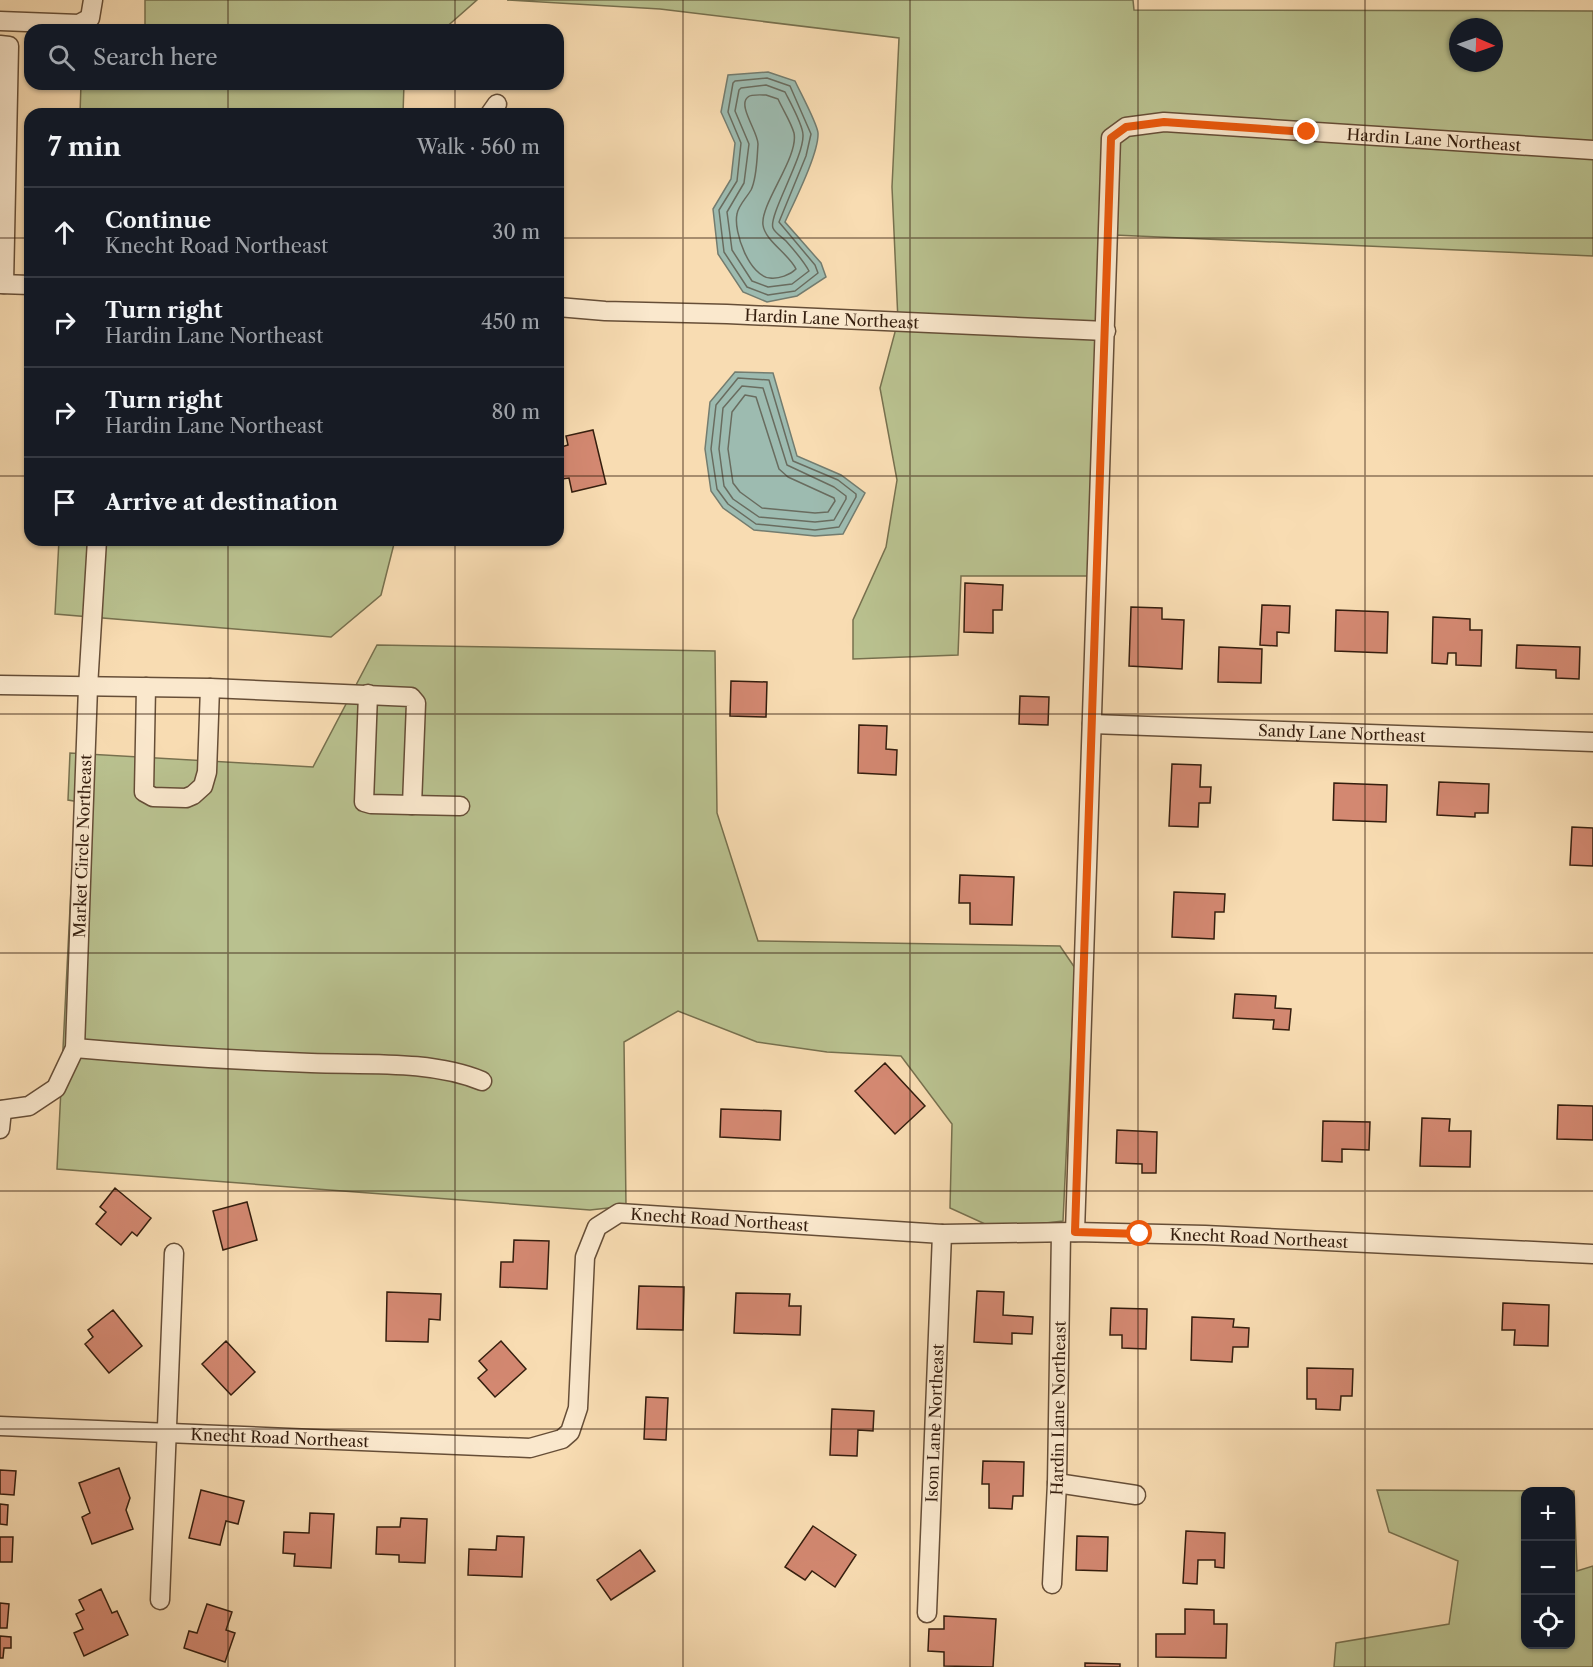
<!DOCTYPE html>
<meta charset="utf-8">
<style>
:root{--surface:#171b24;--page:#20242c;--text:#f1f3f6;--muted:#9ea1a6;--line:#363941}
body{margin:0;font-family:"Libre Caslon Text",serif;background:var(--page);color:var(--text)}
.controls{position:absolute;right:18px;bottom:18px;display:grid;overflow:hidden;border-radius:12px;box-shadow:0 2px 4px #0004}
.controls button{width:54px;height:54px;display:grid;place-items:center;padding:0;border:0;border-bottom:2px solid var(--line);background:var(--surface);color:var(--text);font:30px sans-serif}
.compass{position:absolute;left:1449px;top:18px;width:54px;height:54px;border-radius:50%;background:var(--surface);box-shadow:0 2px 4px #0004;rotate:92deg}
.stop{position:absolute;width:18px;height:18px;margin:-14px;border:4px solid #ea580c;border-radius:50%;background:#fff}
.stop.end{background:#ea580c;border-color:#fff;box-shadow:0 2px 6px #0008}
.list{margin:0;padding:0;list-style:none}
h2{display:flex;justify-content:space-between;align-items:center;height:78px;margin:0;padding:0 24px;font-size:26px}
h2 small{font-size:20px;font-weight:400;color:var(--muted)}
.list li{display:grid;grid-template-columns:39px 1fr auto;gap:18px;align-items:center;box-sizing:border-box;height:90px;padding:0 24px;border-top:2px solid var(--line)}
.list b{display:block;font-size:22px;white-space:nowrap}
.list p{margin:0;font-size:20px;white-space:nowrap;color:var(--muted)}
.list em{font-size:20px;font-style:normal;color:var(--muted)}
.icon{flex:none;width:33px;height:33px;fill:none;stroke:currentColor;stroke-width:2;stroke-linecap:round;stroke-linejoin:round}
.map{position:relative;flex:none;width:1593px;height:1667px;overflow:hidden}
.search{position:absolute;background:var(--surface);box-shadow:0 2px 4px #0004;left:24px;top:24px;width:540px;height:66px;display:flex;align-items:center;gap:15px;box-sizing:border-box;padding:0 21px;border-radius:18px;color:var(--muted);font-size:22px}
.panel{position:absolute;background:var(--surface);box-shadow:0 2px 4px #0004;left:24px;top:108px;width:540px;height:438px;border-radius:18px}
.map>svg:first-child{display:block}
.green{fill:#b9c18f;stroke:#77704e;stroke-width:1.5;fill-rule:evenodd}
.water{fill:#9dbbb0;stroke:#737c6f;stroke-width:1.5}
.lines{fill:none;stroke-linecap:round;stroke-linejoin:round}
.shore{stroke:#696c5f;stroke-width:1.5}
.building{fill:#d38871;stroke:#351e0e;stroke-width:1.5}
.minor-casing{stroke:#664e37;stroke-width:21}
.minor{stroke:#fae8cd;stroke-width:18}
.route{stroke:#ea580c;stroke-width:8}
.grid{fill:none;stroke:#351e0e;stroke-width:1.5;stroke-opacity:0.55}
.labels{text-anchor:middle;stroke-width:6;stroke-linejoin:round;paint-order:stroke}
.street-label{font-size:16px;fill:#351e0e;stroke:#fae8cd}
</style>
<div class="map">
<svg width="1593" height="1667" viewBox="0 0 1593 1667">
<rect width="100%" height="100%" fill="#f8dcb2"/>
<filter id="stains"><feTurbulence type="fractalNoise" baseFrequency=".00333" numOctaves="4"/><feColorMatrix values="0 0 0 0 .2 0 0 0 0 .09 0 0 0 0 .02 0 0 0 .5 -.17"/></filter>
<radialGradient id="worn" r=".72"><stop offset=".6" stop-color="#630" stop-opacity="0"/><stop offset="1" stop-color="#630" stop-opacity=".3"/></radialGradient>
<path class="green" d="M145,0H477L443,30H145Z
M507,0H1133L1134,10L1593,11V256L1115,235L1098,576H961L958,655L853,659V620L886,547L897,480L880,388L898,321L892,187L899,38L660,9ZM1458,27H1494V63H1458Z
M81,84H404L403,114H80Z
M59,540H395L381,595L331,637L55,614Z
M377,645L715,651L717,813L758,941L1060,946L1075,968L1063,1221L996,1229L950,1208L952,1124L901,1056L827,1052L757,1042L678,1011L624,1042L626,1206L590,1210L57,1169L71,888L86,803L68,800L70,753L313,767Z
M1377,1490L1574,1491L1577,1571L1593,1566V1667H1334L1336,1643L1449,1624L1458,1561L1389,1532ZM1526,1492H1570V1644H1526Z"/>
<path class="water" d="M768,72L795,81C800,92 817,123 818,133C819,153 794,202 785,222L821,263L826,277L797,296L767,302L743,292L718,254L713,209L731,179L735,143L721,112L728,75Z
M735,372L773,373L797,456L841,475L865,493L843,534L815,536L754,530L723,508L711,491L705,449L710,402Z"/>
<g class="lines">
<path class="shore" d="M767,78L790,86L811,134L806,156L779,222L815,265L818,273L795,291L768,295L747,287L724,252L719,210L737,181L741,143L728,112L733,83L735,81Z
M766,85L785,92C790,102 803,125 803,135C804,157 768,216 773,228C775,233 782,237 786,241C794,250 803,260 809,271L792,284L768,287L752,281L732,250L727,212L744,183L749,144L735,111L739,90L741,88Z
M766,95L778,99C783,110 791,122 794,133C799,157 760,204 763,225C765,241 789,254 796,269C790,275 779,279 770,278C750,277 733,232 737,214C738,206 747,197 751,190C757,178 757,158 758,144C758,132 737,105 748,97C751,94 762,95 766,95Z
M738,378L769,380L793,461L838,480L856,494V497L839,527L815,530L756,524L728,504L717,489L711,449L716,405Z
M742,386L763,388L787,465L834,487L846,496V499L834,520L815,522L759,517L733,499L724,486L719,449L723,408Z
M745,395L756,397L779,469L788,477L834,498L835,501L828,512L815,513L762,508L740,492L733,483L728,449L732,412Z"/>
</g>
<path class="building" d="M593,430L606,484L572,492L569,478L562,479L558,465V448L568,445L566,436Z
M965,583L1003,585L1002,610H993V633L964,632Z
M1262,605L1290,606L1289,633L1277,632V646L1260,645Z
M1131,607L1162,608V619L1184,620L1182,669L1129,666Z
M1336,610L1388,612L1387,653L1335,651Z
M1433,617L1470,619V630H1482L1481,666L1456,665V653H1448L1447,664L1432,663Z
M1517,645L1580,647L1579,679L1556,678V670L1516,668Z
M1219,647L1262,649L1261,683L1218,682Z
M731,681L767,682L766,717L730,716Z
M1020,696L1049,697L1048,725L1019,724Z
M859,725L887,726L886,749L897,750L896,775L858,773Z
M1172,764L1201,765L1200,787H1211L1210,803H1199L1198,827L1169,826Z
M1439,782L1489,784L1488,813H1475V817L1437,815Z
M1334,783L1387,785L1386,822L1333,820Z
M1572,827L1593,828V866L1570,865Z
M960,875L1014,877L1012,925L970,924V903H959Z
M1174,892L1225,894L1224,912H1215L1214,939L1172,937Z
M1235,994L1276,996L1275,1008L1291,1009L1289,1030L1273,1029L1274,1020L1233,1018Z
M885,1063L925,1106L895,1134L855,1091Z
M1558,1105L1593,1106V1140L1557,1139Z
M721,1109L781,1111L780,1140L720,1137Z
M1422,1118L1450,1119L1449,1131H1471L1470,1167L1420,1166Z
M1323,1121L1370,1122L1369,1150L1342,1149V1162L1322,1161Z
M1117,1130L1157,1132L1156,1173H1142V1164L1116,1163Z
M115,1188L151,1218L137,1236L132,1232L121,1245L96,1224L106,1212L100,1207Z
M247,1202L257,1240L223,1250L213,1211Z
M514,1240L549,1241L547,1289L500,1287L501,1262H513Z
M639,1286L684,1287L683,1330L637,1329Z
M977,1291L1004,1292L1003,1315L1033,1317L1032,1334L1012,1333V1344L974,1342Z
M387,1292L441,1294L440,1320L429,1319L428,1342L386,1341Z
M736,1293L790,1294L789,1306H801L800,1335L734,1333Z
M1503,1303L1549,1305L1548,1346L1514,1345L1515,1330H1502Z
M1111,1308L1147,1309L1146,1349L1122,1348V1335H1110Z
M113,1310L142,1346L109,1373L85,1344L93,1337L88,1330Z
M1192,1317L1234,1319L1233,1327L1249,1328L1248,1347H1233L1232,1362L1191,1360Z
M226,1341L255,1372L231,1395L202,1364Z
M501,1341L526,1369L495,1397L478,1378L487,1370L479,1361Z
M1307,1368L1353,1369L1352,1396H1341L1340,1410L1316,1409V1399H1307Z
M646,1397L668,1398L666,1440L644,1439Z
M832,1409L874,1411L873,1431L858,1430L857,1456L830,1455Z
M983,1461L1024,1462L1023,1496H1013L1012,1509L989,1508V1484H982Z
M119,1468L130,1498L126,1510L133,1529L92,1544L82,1517L90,1513L79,1483Z
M0,1470L16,1471L14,1495L0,1494Z
M201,1490L244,1501L238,1524L226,1521L220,1545L189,1538Z
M0,1504L8,1505L7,1525L0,1524Z
M310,1513L334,1514L331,1568L294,1566L295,1554L283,1553L284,1532L309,1533Z
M401,1518L427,1519L425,1563L399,1562V1555L376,1554L377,1527H400Z
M813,1526L856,1555L835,1587L812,1571L805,1580L785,1567Z
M1186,1531L1225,1533L1224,1568L1215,1567V1560H1198L1197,1584L1183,1583Z
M497,1536L524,1537L522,1577L468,1575L469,1549L496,1550Z
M1077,1536L1108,1537L1107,1571L1076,1570Z
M0,1537H13L12,1562H0Z
M640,1550L655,1571L611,1600L597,1580Z
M101,1589L112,1613L117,1611L128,1635L84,1656L74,1633L83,1629L76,1614L84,1610L79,1600Z
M0,1603L9,1604L7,1628H0Z
M207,1604L232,1612L226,1630L235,1633L225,1662L184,1648L189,1631L197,1633Z
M1185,1609L1214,1610V1624H1227L1226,1658L1156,1657V1634H1185Z
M944,1616L996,1619L993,1667L944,1666V1652L928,1651L929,1629H944Z
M0,1636L11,1637V1648H4L3,1658H0Z
M1085,1663L1120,1664V1667H1085Z"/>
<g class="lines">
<g class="minor-casing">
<g id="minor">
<path d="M0,21L79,24L90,18L93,0"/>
<path d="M0,45L9,46L4,284"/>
<path d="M490,114L497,104"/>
<path d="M0,284L30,285"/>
<path id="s1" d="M558,307L605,311L727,314L1106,331"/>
<path d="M0,685L210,688L411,697L416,703L412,805L460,806"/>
<path d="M146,687L144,792L153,797L186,798L193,795L203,786L207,772L210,688"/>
<path d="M368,694L364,802L371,804L412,805"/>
<path id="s2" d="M1092,724L1593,742"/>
<path d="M75,1048C153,1055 232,1060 311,1063C366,1065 431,1060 482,1081"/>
<path id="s3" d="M0,1110L29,1106L56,1088L75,1048L88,687L97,540"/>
<path d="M0,1129L2,1110"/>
<path id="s4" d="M1075,1232L1111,138L1126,127L1164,122L1593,150"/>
<path id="s5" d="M0,1426L530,1448L562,1439L570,1432L578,1408L585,1257L597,1227L619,1213L942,1234L1075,1232L1205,1235L1593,1254"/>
<path d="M1057,1483L1136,1495"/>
<path id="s6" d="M1052,1584L1057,1483L1061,1233"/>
<path d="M160,1600L174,1253"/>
<path id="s7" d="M927,1613L942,1234"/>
</g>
</g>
<use href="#minor" class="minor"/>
</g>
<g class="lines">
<path class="route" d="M1140,1234L1075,1232L1111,138L1126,127L1164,122L1307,132"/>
</g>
<path class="grid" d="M228,0V30M455,0V30M683,0V1667M910,0V1667M1138,0V1667M1365,0V1667M228,84V114M455,84V114M0,238H30M558,238H1593M0,476H30M558,476H1593M228,540V1667M455,540V1667M0,714H1593M0,953H1593M0,1191H1593M0,1429H1593"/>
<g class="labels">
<g class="street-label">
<text dy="6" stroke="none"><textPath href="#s4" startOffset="1422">Hardin Lane Northeast</textPath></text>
<text dy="6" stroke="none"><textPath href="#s1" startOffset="274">Hardin Lane Northeast</textPath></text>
<text dy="6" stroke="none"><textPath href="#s2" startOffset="250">Sandy Lane Northeast</textPath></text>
<text dy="6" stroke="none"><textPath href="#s3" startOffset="308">Market Circle Northeast</textPath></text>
<text dy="6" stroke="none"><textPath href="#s5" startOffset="910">Knecht Road Northeast</textPath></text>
<text dy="6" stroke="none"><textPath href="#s5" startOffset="1450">Knecht Road Northeast</textPath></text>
<text dy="6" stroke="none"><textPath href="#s6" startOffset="176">Hardin Lane Northeast</textPath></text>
<text dy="6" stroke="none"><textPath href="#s7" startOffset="190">Isom Lane Northeast</textPath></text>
<text dy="6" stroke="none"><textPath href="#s5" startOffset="280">Knecht Road Northeast</textPath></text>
</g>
</g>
<rect width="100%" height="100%" filter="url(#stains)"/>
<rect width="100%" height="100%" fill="url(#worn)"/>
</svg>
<div class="controls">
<button>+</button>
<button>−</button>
<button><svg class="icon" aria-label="locate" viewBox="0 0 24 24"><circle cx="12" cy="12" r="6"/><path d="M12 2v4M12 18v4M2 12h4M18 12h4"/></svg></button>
</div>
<svg class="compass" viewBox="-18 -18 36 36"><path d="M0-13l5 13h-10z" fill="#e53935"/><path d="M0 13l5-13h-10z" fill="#9ea1a6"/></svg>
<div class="stop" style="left:1140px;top:1234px"></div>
<div class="stop end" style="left:1307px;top:132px"></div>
<div class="search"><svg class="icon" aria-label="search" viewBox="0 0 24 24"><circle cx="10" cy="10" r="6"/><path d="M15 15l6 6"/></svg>Search here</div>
<section class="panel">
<h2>7 min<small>Walk · 560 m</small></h2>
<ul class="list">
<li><svg class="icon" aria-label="ahead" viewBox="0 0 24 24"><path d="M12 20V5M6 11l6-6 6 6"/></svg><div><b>Continue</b><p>Knecht Road Northeast</p></div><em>30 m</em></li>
<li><svg class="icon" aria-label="right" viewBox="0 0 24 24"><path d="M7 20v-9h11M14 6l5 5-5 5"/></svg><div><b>Turn right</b><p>Hardin Lane Northeast</p></div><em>450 m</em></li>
<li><svg class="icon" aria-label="right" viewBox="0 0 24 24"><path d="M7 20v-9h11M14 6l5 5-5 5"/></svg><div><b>Turn right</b><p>Hardin Lane Northeast</p></div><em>80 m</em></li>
<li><svg class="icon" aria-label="arrive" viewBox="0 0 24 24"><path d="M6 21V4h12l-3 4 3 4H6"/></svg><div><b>Arrive at destination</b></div></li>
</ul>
</section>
</div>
